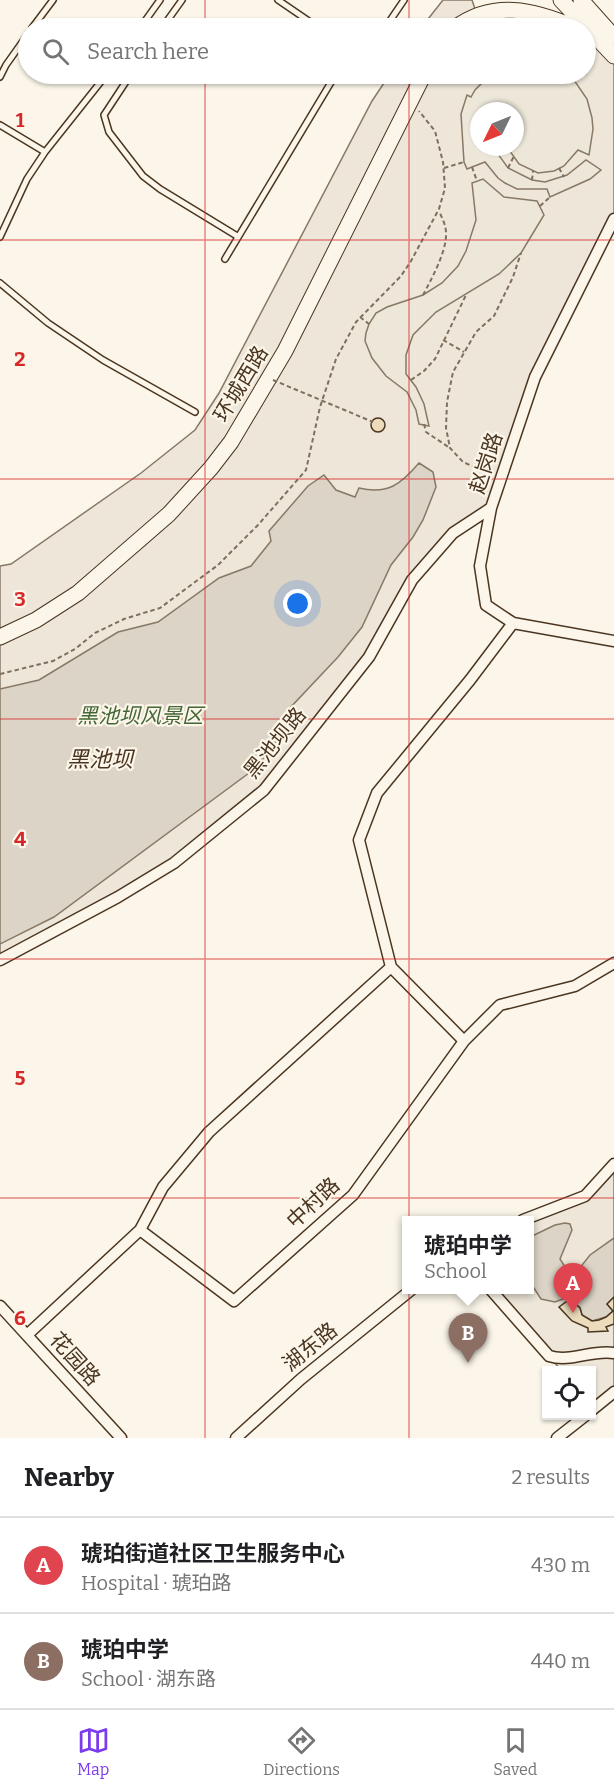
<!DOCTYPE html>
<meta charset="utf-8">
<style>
:root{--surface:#fff;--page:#f2f2f2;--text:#202124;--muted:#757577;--line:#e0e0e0;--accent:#7c3aed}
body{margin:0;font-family:Bitter,"Noto Sans SC",serif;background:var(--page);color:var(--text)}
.controls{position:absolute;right:18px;bottom:18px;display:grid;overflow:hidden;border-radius:0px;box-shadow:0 2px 4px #0004}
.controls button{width:54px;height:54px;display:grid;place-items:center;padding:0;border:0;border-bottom:2px solid var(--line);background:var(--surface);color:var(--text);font:30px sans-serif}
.compass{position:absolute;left:470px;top:102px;width:54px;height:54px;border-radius:50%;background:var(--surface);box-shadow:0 2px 4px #0004;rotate:227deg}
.you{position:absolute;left:298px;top:604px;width:21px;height:21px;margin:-15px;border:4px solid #fff;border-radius:50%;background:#1a73e8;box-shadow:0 0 0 9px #1a73e833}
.badge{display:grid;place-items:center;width:39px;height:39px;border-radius:50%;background:var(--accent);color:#fff;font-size:20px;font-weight:700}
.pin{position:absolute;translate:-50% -50px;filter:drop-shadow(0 2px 3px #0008)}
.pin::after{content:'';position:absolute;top:32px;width:21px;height:18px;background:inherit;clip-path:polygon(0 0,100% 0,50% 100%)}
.popup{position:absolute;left:402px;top:1216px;width:132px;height:78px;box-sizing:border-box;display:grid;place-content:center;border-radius:0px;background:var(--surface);filter:drop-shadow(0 2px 4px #0005);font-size:20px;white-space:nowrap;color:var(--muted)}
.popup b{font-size:22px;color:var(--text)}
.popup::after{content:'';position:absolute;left:50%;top:100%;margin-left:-12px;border:12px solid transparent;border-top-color:var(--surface)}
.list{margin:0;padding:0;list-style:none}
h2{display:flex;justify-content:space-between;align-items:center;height:78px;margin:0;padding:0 24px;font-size:26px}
h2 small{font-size:20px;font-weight:400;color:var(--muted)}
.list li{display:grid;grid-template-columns:39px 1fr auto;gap:18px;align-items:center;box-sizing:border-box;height:96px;padding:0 24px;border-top:2px solid var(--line)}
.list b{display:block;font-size:22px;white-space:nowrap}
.list p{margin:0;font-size:20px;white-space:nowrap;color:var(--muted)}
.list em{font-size:20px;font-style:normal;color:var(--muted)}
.icon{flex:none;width:33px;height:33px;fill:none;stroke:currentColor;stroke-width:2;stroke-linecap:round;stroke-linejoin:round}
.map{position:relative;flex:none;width:614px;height:1438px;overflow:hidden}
.search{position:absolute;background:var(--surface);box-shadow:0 2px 4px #0004;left:18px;right:18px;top:18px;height:66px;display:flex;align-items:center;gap:15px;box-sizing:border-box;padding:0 21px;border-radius:33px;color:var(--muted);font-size:22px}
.sheet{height:270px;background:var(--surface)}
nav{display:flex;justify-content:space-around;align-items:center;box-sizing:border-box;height:84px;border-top:2px solid var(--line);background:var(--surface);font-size:16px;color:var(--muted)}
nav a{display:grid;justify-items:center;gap:3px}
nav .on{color:var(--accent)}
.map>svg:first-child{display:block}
.green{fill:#ede6d9;stroke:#887966;stroke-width:1.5;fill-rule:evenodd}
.parking{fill:#ede7d9;stroke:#887966;stroke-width:1.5}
.water{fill:#dcd4c6;stroke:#887966;stroke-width:1.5}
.building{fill:#ecdcbc;stroke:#4a3520;stroke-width:1.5}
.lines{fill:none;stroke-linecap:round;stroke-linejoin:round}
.lane-casing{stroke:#4a3520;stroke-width:8}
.street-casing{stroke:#4a3520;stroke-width:13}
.secondary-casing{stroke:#4a3520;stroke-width:17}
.path{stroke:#7f6f5c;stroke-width:2;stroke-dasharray:4.5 3;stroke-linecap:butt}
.lane{stroke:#fbf6e9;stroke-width:5}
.street{stroke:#fbf6e9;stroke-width:10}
.secondary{stroke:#fbf6e9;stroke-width:15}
.path-bridge{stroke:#7f6f5c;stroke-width:2;stroke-dasharray:4.5 3;stroke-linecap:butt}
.grid{fill:none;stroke:#d62828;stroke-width:1.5;stroke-opacity:0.55}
.labels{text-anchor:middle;stroke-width:4.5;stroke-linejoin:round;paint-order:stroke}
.street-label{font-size:21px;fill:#4a3520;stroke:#fbf6e9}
.park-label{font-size:21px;font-style:italic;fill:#436837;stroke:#fbf6e9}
.water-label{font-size:22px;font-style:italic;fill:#4a3520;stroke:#fbf6e9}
.grid-label{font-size:20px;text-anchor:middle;font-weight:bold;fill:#d62828;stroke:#fbf6e9;stroke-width:4.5;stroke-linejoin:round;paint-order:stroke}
</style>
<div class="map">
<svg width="614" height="1438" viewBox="0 0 614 1438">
<rect width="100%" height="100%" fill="#fbf6e9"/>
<path class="green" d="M443,0H472L476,12L484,8L576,28H421Z
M586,33L614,56V219L535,377L491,508L453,533L412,580L369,657L264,790L174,863L0,960V566L11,564L141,473L195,430L219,393L372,101L390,74H586ZM479,111H515V147H479Z
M614,1164V1392L592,1406V1370H561L491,1290H530V1220L585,1196Z"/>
<path class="parking" d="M491,74H565L574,80L587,99L592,118L593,129L589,155L578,150L564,166L554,171L538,173L519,164L507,147H515V111L495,109L494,111H479V147H493L508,168L532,180L545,182L567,175L586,160L601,170L590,179L550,197L547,189H517L505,183L498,178L485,162L467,169L464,162L461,114L467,95L471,97L475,90Z
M483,179L504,197L537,201L544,215L521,253L499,274L436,312L413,335L406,355V374L416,387L424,404L429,426L419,424L416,410L407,392L386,376L372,358L365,341L366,333L369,324L376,313L387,307L423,295L442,283L458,266L466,251L476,220L472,183Z"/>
<path class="water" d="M419,463L433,472L436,487L423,520L413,537L391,565L362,627L338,657L289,709L282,734L264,758L249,773L54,917L0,944V689L39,680L118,632L158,622L219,578L251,566L271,541L269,531L308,486L324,475L336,490L355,497L359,488C388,495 401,484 419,463Z
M565,1223L570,1224L572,1230L560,1259L565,1267L579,1269L590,1255L614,1238V1297L607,1304L613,1311L606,1317L592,1321L582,1315L580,1308L568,1297L555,1302L541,1299L530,1282V1237L555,1225Z"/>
<path class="building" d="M371 425a7 7 0 1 1 14 0a7 7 0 1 1-14 0Z
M614,1297V1324L606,1327L608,1331L588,1332V1328L572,1321L559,1307L570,1299L580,1308L582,1315L592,1321L599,1320L606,1317L613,1311L607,1304Z"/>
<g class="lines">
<g class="lane-casing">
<path id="lane" d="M278,0L319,28
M32,28L53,0
M140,28L160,0
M162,28L182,0
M385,28L404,0
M131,74L104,115L109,132L143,176L160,189L237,236
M0,77L6,65L28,34
M0,125L45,152
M0,237L27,179L45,152L107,74
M225,259L336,74
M0,283L48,323L103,360L195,412"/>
</g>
<g class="street-casing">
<path id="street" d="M614,219L535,377L491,508L480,566L486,605L513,623L614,641
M0,960L118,897L174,863L264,790L369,657L412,580L453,533L491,508
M391,967L464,1041
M523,1220L585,1196L614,1164
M140,1230L163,1187L209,1132L391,967L359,840L377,793L470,680L513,623
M491,1290L549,1356C571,1363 592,1349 614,1353
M0,1306L121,1438
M27,1335L140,1230L234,1301L353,1195L464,1041L500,1005L575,986L614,963
M592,1410L614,1392
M236,1438L301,1379L411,1290
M557,1438L585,1416"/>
</g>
<g class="secondary-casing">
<path id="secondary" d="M561,0L614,56
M581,0L614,37
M455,28C493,0 533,9 576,28
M0,637L36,620L78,593L169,514L211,468L231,442L285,351L424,74"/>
</g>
<path class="path" d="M494,109L499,111
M472,167L477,181
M444,168L464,162
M508,168L514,156
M559,168L564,177
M532,180L533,171
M540,206L550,197
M423,295C431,280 447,251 446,233C446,225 442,218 439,211
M360,317L369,324
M443,340L464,352
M411,380L424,371L435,359L466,295
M424,424L426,432L450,448
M490,474L463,462L450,448L446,428L447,402L453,372L476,332L494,316L513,277L521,253
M0,674L53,661L75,649L95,633L124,619L160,608L218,565L258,525L306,470L320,407L336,359L356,322L401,276L411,261L439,209L445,188L443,162L435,131L419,111"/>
<use href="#lane" class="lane"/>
<use href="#street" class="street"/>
<use href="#secondary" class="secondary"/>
<path class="path-bridge" d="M273,380L373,422"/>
</g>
<path class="grid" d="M205,0V28M409,0V28M205,74V1438M409,74V1438M0,240H614M0,479H614M0,719H614M0,959H614M0,1198H614"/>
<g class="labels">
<g class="street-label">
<text transform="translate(241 384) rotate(-59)" y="7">环城西路</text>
<text transform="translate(486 463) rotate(-72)" y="7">赵岗路</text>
<text transform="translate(275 743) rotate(-51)" y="7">黑池坝路</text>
<text transform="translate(313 1203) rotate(-43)" y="7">中村路</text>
<text transform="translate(310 1347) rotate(-39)" y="7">湖东路</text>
<text transform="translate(75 1359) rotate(48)" y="7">花园路</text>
</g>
<g class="park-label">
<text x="140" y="723">黑池坝风景区</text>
</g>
<g class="water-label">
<text x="100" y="767">黑池坝</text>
</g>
</g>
<g class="grid-label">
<text x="20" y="127">1</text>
<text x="20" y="366">2</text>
<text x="20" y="606">3</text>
<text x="20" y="846">4</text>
<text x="20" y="1085">5</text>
<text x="20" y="1325">6</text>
</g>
</svg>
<div class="controls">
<button><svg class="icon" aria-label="locate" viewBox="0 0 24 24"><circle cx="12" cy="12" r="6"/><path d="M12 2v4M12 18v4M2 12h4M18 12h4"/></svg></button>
</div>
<svg class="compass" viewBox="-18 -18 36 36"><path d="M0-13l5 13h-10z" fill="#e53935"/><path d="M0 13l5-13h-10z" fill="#757577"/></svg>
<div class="you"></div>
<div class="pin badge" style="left:573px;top:1313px;background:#e0444e">A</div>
<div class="pin badge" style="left:468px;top:1363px;background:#8d6e63">B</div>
<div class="popup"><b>琥珀中学</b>School</div>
<div class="search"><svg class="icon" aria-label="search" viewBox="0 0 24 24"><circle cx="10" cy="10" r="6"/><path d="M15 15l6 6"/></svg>Search here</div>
</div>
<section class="sheet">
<h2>Nearby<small>2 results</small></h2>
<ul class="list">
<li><span class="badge" style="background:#e0444e">A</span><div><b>琥珀街道社区卫生服务中心</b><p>Hospital · 琥珀路</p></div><em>430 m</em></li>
<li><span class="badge" style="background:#8d6e63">B</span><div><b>琥珀中学</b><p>School · 湖东路</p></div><em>440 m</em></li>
</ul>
</section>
<nav>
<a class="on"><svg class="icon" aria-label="map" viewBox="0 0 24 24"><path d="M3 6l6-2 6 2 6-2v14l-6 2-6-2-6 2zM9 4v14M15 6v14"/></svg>Map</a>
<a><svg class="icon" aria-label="directions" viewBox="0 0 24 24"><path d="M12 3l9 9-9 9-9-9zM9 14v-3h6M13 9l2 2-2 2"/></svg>Directions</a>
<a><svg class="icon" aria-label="saved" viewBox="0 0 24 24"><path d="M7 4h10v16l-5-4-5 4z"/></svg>Saved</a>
</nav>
